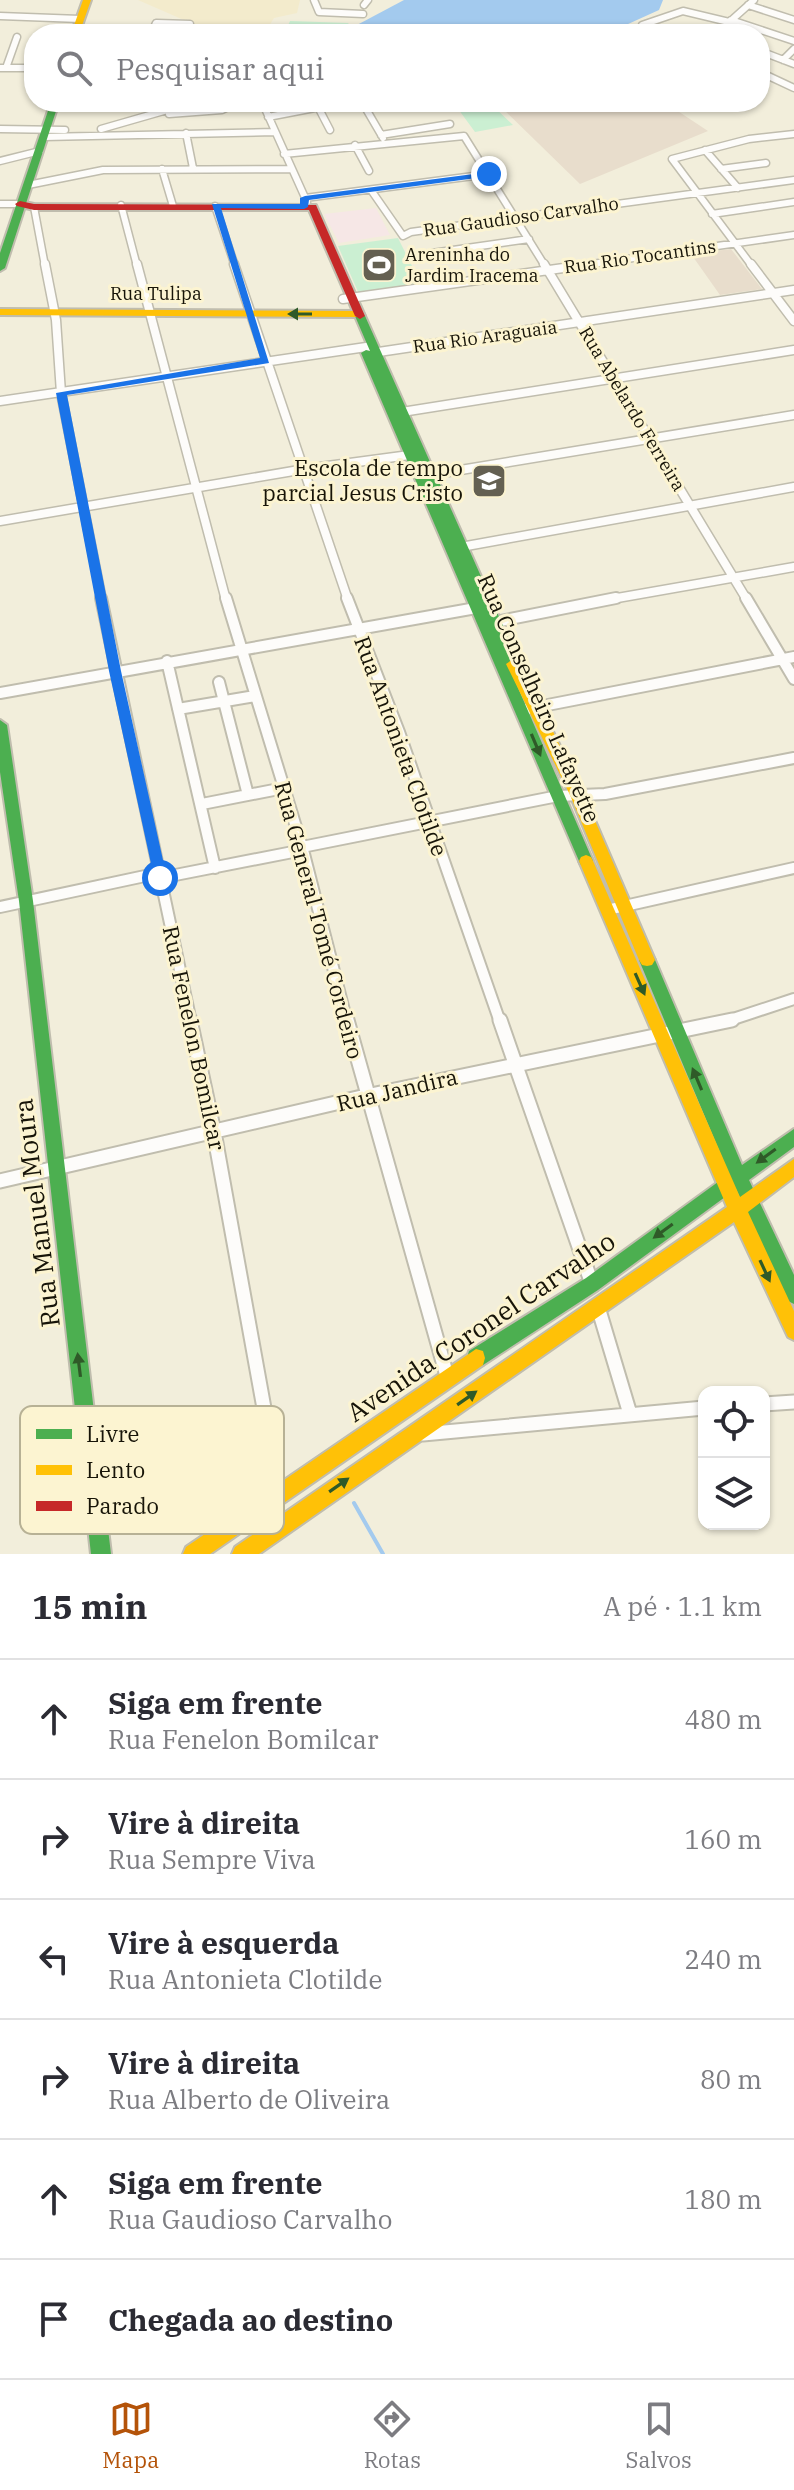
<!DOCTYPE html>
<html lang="pt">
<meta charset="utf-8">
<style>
:root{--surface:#fff;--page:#f7f7f7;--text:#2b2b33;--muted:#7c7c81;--line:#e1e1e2;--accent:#b45309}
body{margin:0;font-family:"IBM Plex Serif",serif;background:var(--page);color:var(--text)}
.controls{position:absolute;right:24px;bottom:24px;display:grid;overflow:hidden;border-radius:16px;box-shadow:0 2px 6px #0004}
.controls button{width:72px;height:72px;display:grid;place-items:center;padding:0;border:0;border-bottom:2px solid var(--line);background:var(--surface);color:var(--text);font:40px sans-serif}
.stop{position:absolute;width:24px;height:24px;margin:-18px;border:6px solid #1a73e8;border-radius:50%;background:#fff}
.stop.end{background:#1a73e8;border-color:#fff;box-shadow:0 2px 8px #0008}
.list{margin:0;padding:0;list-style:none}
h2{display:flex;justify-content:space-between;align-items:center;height:104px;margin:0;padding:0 32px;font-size:34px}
h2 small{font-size:26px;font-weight:400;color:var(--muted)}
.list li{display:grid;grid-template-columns:52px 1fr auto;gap:24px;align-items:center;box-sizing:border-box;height:120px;padding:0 32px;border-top:2px solid var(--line)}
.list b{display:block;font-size:30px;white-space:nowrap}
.list p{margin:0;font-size:26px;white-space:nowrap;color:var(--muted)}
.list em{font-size:26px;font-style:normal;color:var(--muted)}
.icon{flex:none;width:44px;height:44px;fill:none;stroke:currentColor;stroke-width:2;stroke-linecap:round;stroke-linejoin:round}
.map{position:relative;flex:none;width:794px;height:1554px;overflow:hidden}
.search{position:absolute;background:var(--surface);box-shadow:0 2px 6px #0004;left:24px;right:24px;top:24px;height:88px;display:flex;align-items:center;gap:20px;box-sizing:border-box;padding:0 28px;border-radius:32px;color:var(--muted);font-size:30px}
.sheet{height:824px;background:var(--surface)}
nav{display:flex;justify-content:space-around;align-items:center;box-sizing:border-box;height:112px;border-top:2px solid var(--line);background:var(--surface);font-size:22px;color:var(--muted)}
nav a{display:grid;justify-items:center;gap:4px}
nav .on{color:var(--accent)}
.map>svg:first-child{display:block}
.built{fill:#f3ebcc}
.industrial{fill:#e8ddcc}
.education{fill:#f6e7e6}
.green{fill:#cbefd2}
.water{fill:#a3caee}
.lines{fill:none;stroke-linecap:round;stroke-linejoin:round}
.stream{stroke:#a3caee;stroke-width:4}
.street-far3-casing{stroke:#c0bdae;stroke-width:9}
.street-far2-casing{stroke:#c0bdae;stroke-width:11}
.street-far1-casing{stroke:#c0bdae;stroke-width:14}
.street-casing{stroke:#c0bdae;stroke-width:17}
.fast-casing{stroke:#c0bdae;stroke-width:4}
.slow-casing{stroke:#c0bdae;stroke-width:4}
.jam-casing{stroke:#c0bdae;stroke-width:4}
.street-far3{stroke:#fdfcfa;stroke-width:6}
.street-far2{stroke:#fdfcfa;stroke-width:8}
.street-far1{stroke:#fdfcfa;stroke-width:10}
.street{stroke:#fdfcfa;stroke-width:13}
.fast{fill:#4caf50;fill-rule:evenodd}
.slow{fill:#ffc107;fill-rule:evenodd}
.jam{fill:#c62828;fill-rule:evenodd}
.oneway{fill:#2f5a28}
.route{fill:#1a73e8}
.labels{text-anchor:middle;stroke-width:6;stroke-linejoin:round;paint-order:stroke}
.far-street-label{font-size:18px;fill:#171408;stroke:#fcf4d1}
.far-poi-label{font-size:18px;fill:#171408;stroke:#fcf4d1;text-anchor:start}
.poi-label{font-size:22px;fill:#171408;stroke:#fcf4d1;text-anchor:end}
.street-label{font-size:22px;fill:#171408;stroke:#fcf4d1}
.near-street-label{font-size:26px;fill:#171408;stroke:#fcf4d1}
.key{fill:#fcf4d1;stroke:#b7b195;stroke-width:2}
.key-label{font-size:22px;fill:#171408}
</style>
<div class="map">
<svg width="794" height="1554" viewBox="0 0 794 1554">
<rect width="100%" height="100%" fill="#f2eedb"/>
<path class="built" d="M138,0H300L297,13L274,18L264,34H233L193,24Z"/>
<path class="industrial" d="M496,102H664L708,131L580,184Z
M731,249L762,289L720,295L691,254Z"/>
<path class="education" d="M376,208L390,235L339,243L324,214Z"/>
<path class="green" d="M290,21L349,23L335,34H284Z
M453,102H489L513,125L475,132Z
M398,238L421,284L359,294L338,246Z"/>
<path class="water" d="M404,0H663L659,10L606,34H340Z"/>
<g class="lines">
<path class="stream" d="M354,1503L383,1554"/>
<g class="street-far3-casing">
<path id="street-far3" d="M314,0L319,12L363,14
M364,5L368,0
M748,5L794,20
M0,16L80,19
M731,20L794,41
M151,34L156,23L190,24L189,34
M640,34L642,25L683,11L729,22
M716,34L754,0
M760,51L794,64
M783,60L794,49
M0,68H34
M6,68L17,37
M760,72L794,88
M262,102L307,202
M362,102L383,138
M318,107L330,130
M169,114L222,110L226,108L222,102
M268,117L346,102
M0,129L65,130
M101,129L195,102
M186,133L193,168
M381,135L450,124
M44,137L275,132
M355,145L369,171
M705,150L738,188
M284,154L464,136L545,266
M0,161L40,151
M162,169L173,206
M721,169L766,163
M28,185L103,170L291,169
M371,190L403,236
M305,198L489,174
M0,204H20
M121,205L137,266
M215,206L235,266
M34,207L45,266
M712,214L794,202
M403,236L411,232L794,180
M411,256L529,239
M578,266L794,235
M752,266L672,159L749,139L794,134"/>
</g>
<g class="street-far2-casing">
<path id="street-far2" d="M45,264L56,320L61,393L102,600
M137,264L226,600
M234,264L348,600
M544,264L747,600
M751,264L794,321
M343,299L592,264
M372,353L794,290
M0,401L373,346
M402,412L794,350
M424,476L794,415
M0,521L305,469L417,454
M461,547L794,487
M606,600L794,567"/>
</g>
<g class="street-far1-casing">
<path id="street-far1" d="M101,598L191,1022
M226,598L303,850L347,1022
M347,598L399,732L500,1022
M746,598L794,679
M490,623L616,598
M167,661L215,868
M219,682L248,795
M0,693L476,608
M178,709L255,696
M527,709L794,657
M202,804L284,788
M302,847L558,796L605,794L794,758
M160,878L303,850
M0,907L159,873
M607,910L794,868
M724,1022L794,999"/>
</g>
<g class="street-casing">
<path id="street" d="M190,1020L214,1132L279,1491
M347,1020L447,1376
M500,1020L592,1284
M0,1181L366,1096L732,1020
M598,1307L630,1414
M764,1404L794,1402
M423,1434L704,1408"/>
</g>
<g class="fast-casing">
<path id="fast" d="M51,102H59L5,268L0,271V253Z
M360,313L365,316L520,664L518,667H509L593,861L591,865H581L579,861L361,353L366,350L370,351L355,316Z
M0,720L7,725L33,901L111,1554H91L19,901L0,772Z
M647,954L652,955L655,960L742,1165L794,1129V1147L749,1180L794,1275V1304L788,1301L736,1189L598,1290L483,1365L476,1367L469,1365L467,1358L469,1351L586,1278L729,1174L639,960L642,955Z"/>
</g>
<g class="slow-casing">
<path id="slow" d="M83,0H91L79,34H71Z
M0,309L359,311L364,314L359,317L0,315Z
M513,659L520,664L584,795L655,960L652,965L647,966L642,965L639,960L570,795L506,664Z
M586,855L591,857L593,861L740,1197L794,1159V1177L748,1212L794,1311V1340L788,1337L734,1222L259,1554H232L235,1547L727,1207L579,861L581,857Z
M476,1349L483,1351L485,1358L483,1365L210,1554H183L186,1547Z"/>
</g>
<g class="jam-casing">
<path id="jam" d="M20,201L34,204L316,205L365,316L360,319L355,316L309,210H34L17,206L15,204Z"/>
</g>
<use href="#street-far3" class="street-far3"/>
<use href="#street-far2" class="street-far2"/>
<use href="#street-far1" class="street-far1"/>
<use href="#street" class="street"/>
<use href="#fast" class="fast"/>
<use href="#slow" class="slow"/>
<use href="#jam" class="jam"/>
</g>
<defs><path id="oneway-solid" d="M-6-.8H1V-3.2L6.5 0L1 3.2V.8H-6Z" transform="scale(2)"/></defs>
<g class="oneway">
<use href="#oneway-solid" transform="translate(300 314) rotate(-180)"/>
<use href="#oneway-solid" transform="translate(536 745) rotate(67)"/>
<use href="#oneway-solid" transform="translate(640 984) rotate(66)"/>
<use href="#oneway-solid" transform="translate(697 1079) rotate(-113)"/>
<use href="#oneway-solid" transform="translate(766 1156) rotate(144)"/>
<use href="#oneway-solid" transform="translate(663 1231) rotate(144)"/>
<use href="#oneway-solid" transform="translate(765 1271) rotate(65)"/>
<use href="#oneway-solid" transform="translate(79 1365) rotate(-97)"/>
<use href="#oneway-solid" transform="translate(467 1398) rotate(-35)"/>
<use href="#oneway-solid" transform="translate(339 1485) rotate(-35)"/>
</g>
<path class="route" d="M489,172L492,176L309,200L308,207L304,209L221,208L269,363L67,395L121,671L167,878L165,882H155L109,671L56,393L260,358L212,204H300V198L305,196Z"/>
<defs>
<g id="stadium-square" transform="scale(1.8)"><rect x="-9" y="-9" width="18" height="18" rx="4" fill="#646052" stroke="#fcf4d1"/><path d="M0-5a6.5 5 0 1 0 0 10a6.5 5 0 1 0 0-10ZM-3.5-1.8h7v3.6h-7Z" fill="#fff"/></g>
<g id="school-square" transform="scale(1.8)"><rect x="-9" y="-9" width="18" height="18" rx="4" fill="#646052" stroke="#fcf4d1"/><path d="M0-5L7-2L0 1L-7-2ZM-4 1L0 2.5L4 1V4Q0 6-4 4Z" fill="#fff"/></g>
</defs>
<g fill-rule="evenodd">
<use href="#stadium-square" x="379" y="265"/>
<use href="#school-square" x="489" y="481"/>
</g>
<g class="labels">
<g class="far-street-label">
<text transform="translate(521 217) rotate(-8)" y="6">Rua Gaudioso Carvalho</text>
<text transform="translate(640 257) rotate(-8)" y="6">Rua Rio Tocantins</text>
<text x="156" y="300">Rua Tulipa</text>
<text transform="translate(485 337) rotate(-8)" y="6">Rua Rio Araguaia</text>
<text transform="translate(632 409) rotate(59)" y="6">Rua Abelardo Ferreira</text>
</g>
<g class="far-poi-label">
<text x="405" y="261">Areninha do<tspan x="405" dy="21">Jardim Iracema</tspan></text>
</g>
<g class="poi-label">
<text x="463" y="476">Escola de tempo<tspan x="463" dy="25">parcial Jesus Cristo</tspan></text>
</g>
<g class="street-label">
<text transform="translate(539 698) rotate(66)" y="8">Rua Conselheiro Lafayette</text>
<text transform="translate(401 746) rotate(70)" y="8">Rua Antonieta Clotilde</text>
<text transform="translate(319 920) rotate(75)" y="8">Rua General Tomé Cordeiro</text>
<text transform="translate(194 1038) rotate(78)" y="8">Rua Fenelon Bomilcar</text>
<text transform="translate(397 1090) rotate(-13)" y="8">Rua Jandira</text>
</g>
<g class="near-street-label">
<text transform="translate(37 1213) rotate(-97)" y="9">Rua Manuel Moura</text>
<text transform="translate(481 1327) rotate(-34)" y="9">Avenida Coronel Carvalho</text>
</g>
</g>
<rect x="20" y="1406" width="264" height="128" rx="12" class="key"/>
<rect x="36" y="1429" width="36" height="10" fill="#4caf50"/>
<rect x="36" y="1465" width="36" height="10" fill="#ffc107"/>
<rect x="36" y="1501" width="36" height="10" fill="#c62828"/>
<g class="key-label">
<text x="86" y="1442">Livre</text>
<text x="86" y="1478">Lento</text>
<text x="86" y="1514">Parado</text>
</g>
</svg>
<div class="controls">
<button><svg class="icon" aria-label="locate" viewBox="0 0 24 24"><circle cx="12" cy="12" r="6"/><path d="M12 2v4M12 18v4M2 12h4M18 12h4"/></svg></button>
<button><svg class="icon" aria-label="layers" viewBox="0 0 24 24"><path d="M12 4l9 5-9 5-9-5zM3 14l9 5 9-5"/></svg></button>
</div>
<div class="stop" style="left:160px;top:878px"></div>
<div class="stop end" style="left:489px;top:174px"></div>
<div class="search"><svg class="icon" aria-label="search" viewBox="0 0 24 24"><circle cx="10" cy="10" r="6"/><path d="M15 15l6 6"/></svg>Pesquisar aqui</div>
</div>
<section class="sheet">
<h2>15 min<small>A pé · 1.1 km</small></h2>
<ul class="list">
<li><svg class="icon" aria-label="ahead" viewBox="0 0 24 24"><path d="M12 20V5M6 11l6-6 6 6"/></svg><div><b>Siga em frente</b><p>Rua Fenelon Bomilcar</p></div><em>480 m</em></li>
<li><svg class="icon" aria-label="right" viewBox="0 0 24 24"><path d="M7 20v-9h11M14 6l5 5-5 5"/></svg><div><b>Vire à direita</b><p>Rua Sempre Viva</p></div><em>160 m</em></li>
<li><svg class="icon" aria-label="left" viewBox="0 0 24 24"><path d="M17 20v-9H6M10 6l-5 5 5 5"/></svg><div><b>Vire à esquerda</b><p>Rua Antonieta Clotilde</p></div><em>240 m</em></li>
<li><svg class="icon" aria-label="right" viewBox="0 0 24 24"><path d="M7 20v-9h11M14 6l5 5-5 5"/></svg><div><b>Vire à direita</b><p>Rua Alberto de Oliveira</p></div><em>80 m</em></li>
<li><svg class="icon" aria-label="ahead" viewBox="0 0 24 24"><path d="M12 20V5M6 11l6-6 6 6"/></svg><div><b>Siga em frente</b><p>Rua Gaudioso Carvalho</p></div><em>180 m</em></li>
<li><svg class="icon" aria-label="arrive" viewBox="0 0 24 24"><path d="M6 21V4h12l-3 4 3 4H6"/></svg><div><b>Chegada ao destino</b></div></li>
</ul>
</section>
<nav>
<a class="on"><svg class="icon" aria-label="map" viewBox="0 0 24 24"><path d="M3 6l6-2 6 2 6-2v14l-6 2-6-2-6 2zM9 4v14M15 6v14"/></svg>Mapa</a>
<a><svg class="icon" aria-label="directions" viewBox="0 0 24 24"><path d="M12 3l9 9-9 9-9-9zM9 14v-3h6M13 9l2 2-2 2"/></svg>Rotas</a>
<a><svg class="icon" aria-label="saved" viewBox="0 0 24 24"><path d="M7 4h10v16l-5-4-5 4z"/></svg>Salvos</a>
</nav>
